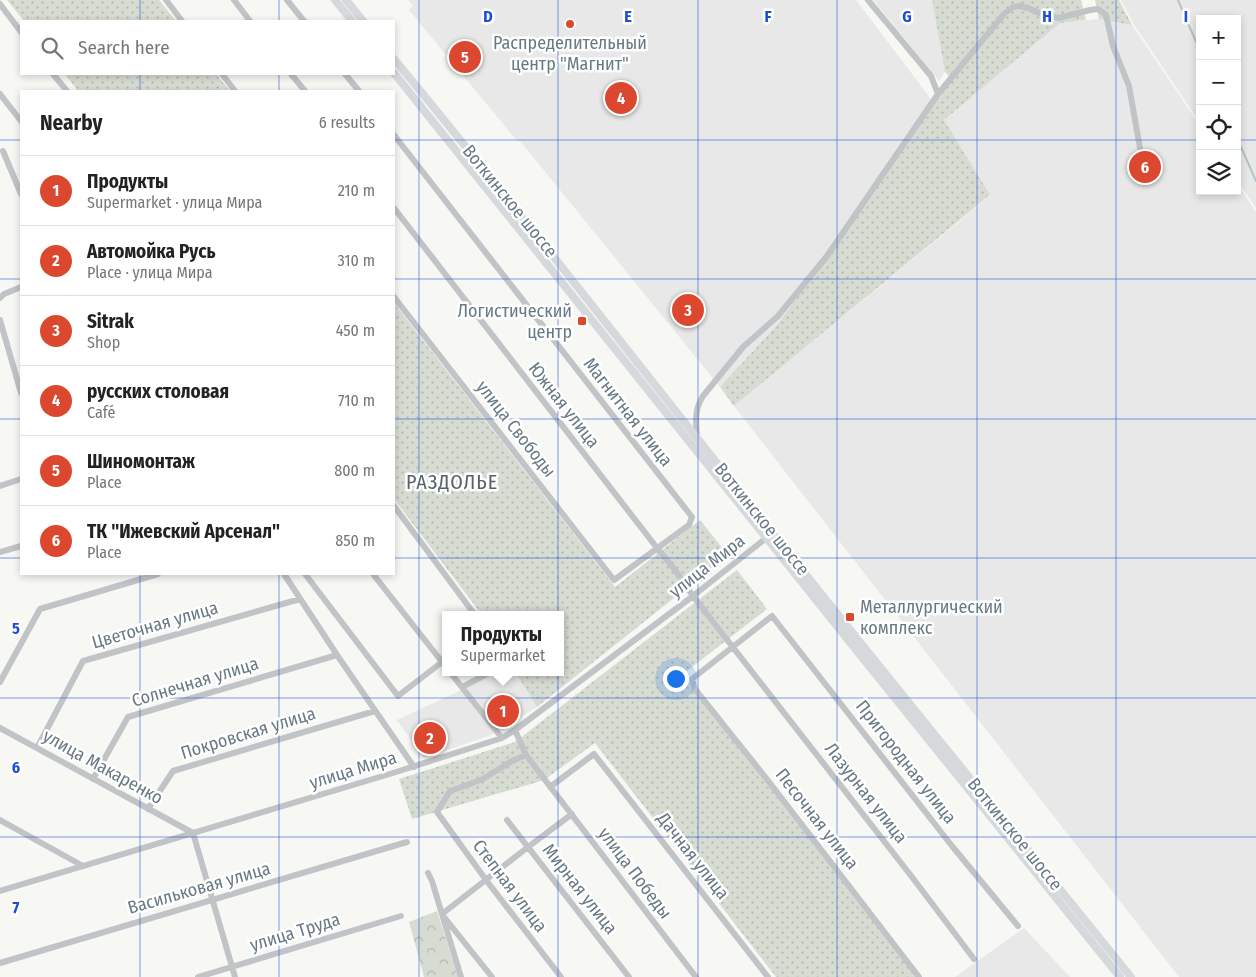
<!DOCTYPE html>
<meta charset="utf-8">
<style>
:root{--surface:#fff;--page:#f6f6f6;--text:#222;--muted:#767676;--line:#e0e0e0;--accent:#dc482f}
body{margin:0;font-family:"Fira Sans Condensed",sans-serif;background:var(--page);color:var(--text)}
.controls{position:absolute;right:15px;top:15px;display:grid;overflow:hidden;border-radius:0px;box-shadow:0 2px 8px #0003}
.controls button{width:45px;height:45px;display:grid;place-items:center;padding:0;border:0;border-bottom:1px solid var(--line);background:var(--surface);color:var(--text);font:25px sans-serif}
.you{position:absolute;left:675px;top:678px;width:18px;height:18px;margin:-12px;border:4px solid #fff;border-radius:50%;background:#1a73e8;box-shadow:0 0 0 8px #1a73e833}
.badge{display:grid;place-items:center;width:32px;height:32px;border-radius:50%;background:var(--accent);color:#fff;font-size:16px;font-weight:700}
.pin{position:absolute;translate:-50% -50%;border:2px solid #fff;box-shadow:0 1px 5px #0006}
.popup{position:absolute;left:442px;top:611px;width:122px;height:65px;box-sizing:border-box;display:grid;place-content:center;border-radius:0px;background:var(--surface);filter:drop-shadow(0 1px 4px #0005);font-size:16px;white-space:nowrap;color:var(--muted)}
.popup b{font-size:19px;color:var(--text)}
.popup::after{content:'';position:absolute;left:50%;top:100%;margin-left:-10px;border:10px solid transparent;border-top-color:var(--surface)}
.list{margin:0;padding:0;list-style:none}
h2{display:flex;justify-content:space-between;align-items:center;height:65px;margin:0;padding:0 20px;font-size:21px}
h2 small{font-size:16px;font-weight:400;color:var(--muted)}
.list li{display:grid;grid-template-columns:32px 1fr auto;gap:15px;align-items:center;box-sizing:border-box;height:70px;padding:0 20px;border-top:1px solid var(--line)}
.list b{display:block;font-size:19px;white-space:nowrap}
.list p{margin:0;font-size:16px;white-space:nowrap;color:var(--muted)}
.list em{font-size:16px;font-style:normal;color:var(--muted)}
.icon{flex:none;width:28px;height:28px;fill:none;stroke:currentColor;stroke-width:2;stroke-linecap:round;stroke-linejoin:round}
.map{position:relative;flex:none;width:1256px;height:977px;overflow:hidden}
.search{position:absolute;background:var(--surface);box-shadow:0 2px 8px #0003;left:20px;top:20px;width:375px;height:55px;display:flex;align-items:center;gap:12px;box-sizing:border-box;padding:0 18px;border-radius:0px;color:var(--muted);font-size:19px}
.panel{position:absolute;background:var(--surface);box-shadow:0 2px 8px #0003;left:20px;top:90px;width:375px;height:485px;border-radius:0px}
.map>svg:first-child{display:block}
.built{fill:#e7e8e7}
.grass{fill:url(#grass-dots)}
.forest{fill:url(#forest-crowns)}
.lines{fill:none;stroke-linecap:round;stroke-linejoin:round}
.stream{stroke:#b5c3c6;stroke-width:2}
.minor{stroke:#c0c4c7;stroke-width:6}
.major{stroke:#d5d9dc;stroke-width:8}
.grid{fill:none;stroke:#1d4ed8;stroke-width:1;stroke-opacity:0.55}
.poi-dot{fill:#dc482f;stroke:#fff;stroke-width:2}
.labels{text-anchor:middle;stroke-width:5;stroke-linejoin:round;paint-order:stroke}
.poi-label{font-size:18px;fill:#677984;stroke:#fff}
.street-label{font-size:18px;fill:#677984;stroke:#fff}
.quarter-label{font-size:20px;letter-spacing:1px;fill:#556269;stroke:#fff}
.grid-label{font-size:16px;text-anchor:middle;font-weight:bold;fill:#1d4ed8;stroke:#fff;stroke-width:5;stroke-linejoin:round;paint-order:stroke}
</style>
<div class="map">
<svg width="1256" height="977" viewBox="0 0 1256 977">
<defs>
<pattern id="grass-dots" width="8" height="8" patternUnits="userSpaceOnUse" patternTransform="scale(1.25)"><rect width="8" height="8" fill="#d7dcd3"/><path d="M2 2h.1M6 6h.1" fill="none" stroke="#b2b7b1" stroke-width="1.8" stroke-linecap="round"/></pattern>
<pattern id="forest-crowns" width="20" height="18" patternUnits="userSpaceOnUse" patternTransform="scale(1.25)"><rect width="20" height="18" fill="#d7dcd3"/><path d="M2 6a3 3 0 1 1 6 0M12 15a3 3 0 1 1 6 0" fill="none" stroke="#b2b7b1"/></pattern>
</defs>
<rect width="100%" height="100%" fill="#f7f7f4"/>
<path class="built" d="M408,0H856L934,103L778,324L720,387L521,142L516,140L513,136L409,10L413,6Z
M873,0H932L945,72L939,81Z
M1121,0H1256V208L1237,180V19H1200V123L1133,23Z
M1099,19L1132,25L1200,126V191H1237V183L1256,212V977H1179L734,406L990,196L944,120L1060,23Z
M500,672H515L537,707L491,735L424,758L397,720Z
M1024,928L1070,977H955Z"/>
<path class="grass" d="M7,0H159L176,21H24Z
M932,0H1081L1086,20L1060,23L944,120L990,195L734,406L720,387L778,324L934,103L953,80L945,72Z
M1095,0H1119L1132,25L1099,19Z
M65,74H216L230,91H78Z
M394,303L615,587L700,520L728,555L537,707L515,672H560V615H482L394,499Z
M737,570L767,609L683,674L918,977H776L595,743L544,780L412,819L399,779L515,742Z"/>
<path class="forest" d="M437,911L458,977H424L409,922Z"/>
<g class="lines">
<path class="stream" d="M1178,0L1200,51
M1237,138L1256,181"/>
<path class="minor" d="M166,0L182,21
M234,0L250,21
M287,0L304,21
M868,0L931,76L938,94
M0,4L21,32
M53,74L67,91
M222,74L235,91
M291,74L305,91
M345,74L359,91
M0,94L21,121
M394,135L692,517L689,525L614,580L394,297
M3,151L21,194
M394,208L657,548L675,570L693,596L912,877L974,959
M0,298L4,294L21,287
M0,320L21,393
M697,438C696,422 694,410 703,396L743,347L778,316L827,256L938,94L1004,14L1013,7L1020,6L1028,8L1044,15L1059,18L1090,10L1098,9L1106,15L1113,46L1129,86L1140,148
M0,486L21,479
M394,506L475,615
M0,552L21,546
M284,574L337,655L414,767
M305,574L398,696L442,662
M373,574L446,667
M450,672L502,738
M0,682L40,609L158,574
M462,687L491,672
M0,728L193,833
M515,730L526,755L696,977
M37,748L83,661L300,599
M526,755L512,761L481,780L450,791L437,812L486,880L561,977
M93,779L128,717L337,655
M550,787L594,754L768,977
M148,809L173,771L375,711
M0,820L83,866
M507,820L629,977
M193,833L235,977
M428,873L432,881L461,977
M0,891L393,773L502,738L515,730L693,596L770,535
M442,914L528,847L572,814
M444,917L492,977
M0,963L407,842
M198,977L401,916
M919,977L766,778L695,689L692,679L772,616L952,846L1018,926"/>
<path class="major" d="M335,0L352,21
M346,0L363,21
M394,59C497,183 596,311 697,438C840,619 986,798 1131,977
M394,73L857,651L1120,977"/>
</g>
<path class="grid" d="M140,0V21M279,0V21M419,0V977M558,0V977M698,0V977M837,0V977M977,0V977M1116,0V977M140,74V91M279,74V91M0,140H21M394,140H1200M1237,140H1256M0,279H21M394,279H1256M0,419H21M394,419H1256M0,558H21M394,558H1256M140,574V977M279,574V977M0,698H1256M0,837H1256"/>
<g class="poi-dot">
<circle cx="570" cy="24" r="5"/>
<rect x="577" y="316" width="10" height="10" rx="2.5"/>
<rect x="845" y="612" width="10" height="10" rx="2.5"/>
</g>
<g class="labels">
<g class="poi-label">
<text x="570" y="49">Распределительный<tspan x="570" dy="21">центр "Магнит"</tspan></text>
<text x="572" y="317" text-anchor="end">Логистический<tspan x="572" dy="21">центр</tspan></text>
<text x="860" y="613" text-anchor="start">Металлургический<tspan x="860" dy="21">комплекс</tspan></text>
</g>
<g class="street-label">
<text transform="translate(510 201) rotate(51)" y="6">Воткинское шоссе</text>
<text transform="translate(564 405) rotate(52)" y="6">Южная улица</text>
<text transform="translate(628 412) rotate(52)" y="6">Магнитная улица</text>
<text transform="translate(516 429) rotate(52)" y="6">улица Свободы</text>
<text transform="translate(762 519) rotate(51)" y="6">Воткинское шоссе</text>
<text transform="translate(707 566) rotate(-38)" y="6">улица Мира</text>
<text transform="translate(155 625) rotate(-16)" y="6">Цветочная улица</text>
<text transform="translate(195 682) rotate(-17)" y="6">Солнечная улица</text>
<text transform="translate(248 733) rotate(-17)" y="6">Покровская улица</text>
<text transform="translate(906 762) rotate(52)" y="6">Пригородная улица</text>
<text transform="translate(103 767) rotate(29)" y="6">улица Макаренко</text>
<text transform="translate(353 770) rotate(-17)" y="6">улица Мира</text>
<text transform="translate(866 793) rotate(52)" y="6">Лазурная улица</text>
<text transform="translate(817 819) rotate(52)" y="6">Песочная улица</text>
<text transform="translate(1015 834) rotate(51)" y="6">Воткинское шоссе</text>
<text transform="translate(693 856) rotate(52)" y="6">Дачная улица</text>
<text transform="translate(635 873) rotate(53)" y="6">улица Победы</text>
<text transform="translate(510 886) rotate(53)" y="6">Степная улица</text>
<text transform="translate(199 888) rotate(-16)" y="6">Васильковая улица</text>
<text transform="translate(580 889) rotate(52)" y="6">Мирная улица</text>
<text transform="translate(295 932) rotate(-17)" y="6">улица Труда</text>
</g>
<g class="quarter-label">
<text x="452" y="489">РАЗДОЛЬЕ</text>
</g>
</g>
<g class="grid-label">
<text x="488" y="22">D</text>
<text x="628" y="22">E</text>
<text x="768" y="22">F</text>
<text x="907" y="22">G</text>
<text x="1047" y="22">H</text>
<text x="1186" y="22">I</text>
<text x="16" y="634">5</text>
<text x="16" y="773">6</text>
<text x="16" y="913">7</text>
</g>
</svg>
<div class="controls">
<button>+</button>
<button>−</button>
<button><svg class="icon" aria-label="locate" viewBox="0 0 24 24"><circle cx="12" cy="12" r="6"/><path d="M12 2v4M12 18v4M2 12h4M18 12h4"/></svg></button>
<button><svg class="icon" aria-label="layers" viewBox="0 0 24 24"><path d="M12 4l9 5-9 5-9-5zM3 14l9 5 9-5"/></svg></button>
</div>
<div class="you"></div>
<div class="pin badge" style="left:503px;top:711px">1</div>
<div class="popup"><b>Продукты</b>Supermarket</div>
<div class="pin badge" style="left:430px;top:738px">2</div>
<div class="pin badge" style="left:688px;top:310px">3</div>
<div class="pin badge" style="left:621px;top:98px">4</div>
<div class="pin badge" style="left:465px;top:57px">5</div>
<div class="pin badge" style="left:1145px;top:167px">6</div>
<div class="search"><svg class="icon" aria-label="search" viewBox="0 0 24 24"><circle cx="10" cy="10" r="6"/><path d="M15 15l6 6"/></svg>Search here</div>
<section class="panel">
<h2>Nearby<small>6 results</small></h2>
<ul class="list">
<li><span class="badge">1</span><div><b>Продукты</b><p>Supermarket · улица Мира</p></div><em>210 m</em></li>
<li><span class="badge">2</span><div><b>Автомойка Русь</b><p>Place · улица Мира</p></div><em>310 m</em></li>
<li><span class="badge">3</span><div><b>Sitrak</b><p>Shop</p></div><em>450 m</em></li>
<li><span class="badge">4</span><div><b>русских столовая</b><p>Café</p></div><em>710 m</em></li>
<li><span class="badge">5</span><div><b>Шиномонтаж</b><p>Place</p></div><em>800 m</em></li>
<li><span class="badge">6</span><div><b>ТК &quot;Ижевский Арсенал&quot;</b><p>Place</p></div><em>850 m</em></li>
</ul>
</section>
</div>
